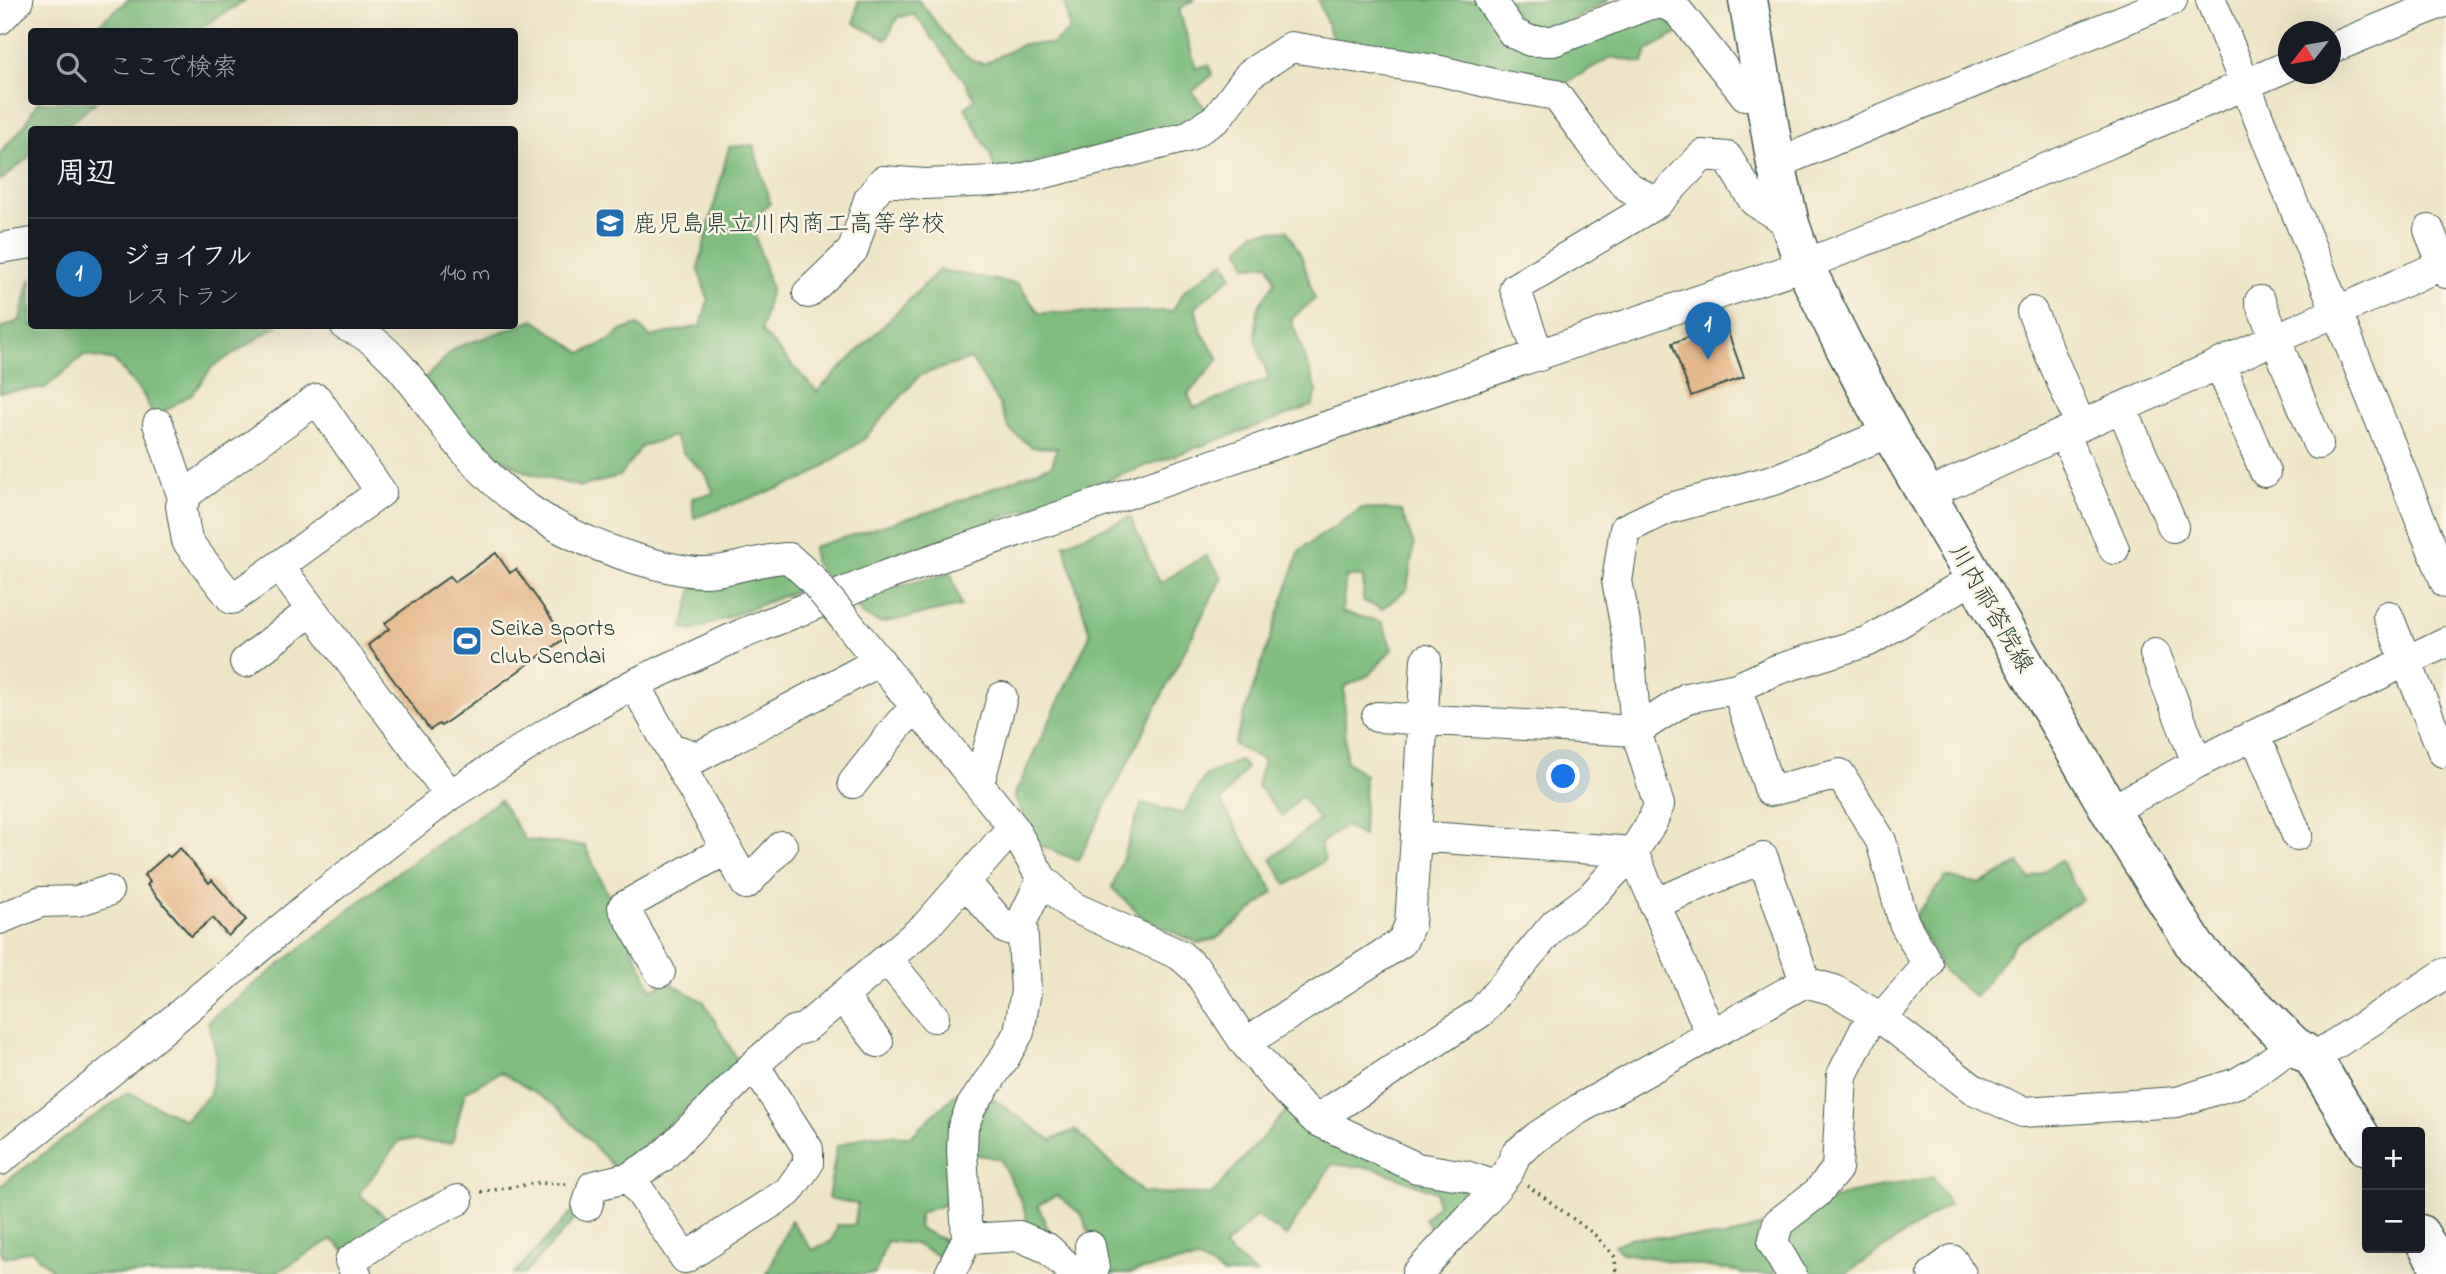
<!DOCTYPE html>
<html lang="ja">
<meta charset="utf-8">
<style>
:root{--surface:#171b24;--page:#20242c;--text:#f1f3f6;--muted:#9ea1a6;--line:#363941;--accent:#1f6fb2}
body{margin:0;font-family:"Indie Flower","Klee One",sans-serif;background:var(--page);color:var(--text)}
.controls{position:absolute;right:21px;bottom:21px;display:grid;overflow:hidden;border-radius:7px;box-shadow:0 7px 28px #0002}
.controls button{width:63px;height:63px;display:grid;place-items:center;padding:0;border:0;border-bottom:2px solid var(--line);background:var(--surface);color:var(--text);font:35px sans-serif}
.compass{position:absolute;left:2278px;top:21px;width:63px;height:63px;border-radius:50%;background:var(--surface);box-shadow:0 7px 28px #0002;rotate:239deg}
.you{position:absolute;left:1564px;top:777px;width:24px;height:24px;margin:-18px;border:5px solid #fff;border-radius:50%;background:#1a73e8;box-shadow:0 0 0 10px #1a73e833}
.badge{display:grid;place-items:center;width:46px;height:46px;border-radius:50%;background:var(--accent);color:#fff;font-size:23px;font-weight:700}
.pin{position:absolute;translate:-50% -58px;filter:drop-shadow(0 2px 4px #0008)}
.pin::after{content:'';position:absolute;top:37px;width:24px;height:21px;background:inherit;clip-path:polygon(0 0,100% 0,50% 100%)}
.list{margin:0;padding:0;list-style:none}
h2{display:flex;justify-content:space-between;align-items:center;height:91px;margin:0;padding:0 28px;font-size:30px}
h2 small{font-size:23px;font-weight:400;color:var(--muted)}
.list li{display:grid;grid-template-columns:46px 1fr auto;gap:21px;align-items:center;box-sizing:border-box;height:112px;padding:0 28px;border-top:2px solid var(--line)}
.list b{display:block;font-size:26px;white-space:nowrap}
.list p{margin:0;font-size:23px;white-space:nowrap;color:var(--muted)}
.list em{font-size:23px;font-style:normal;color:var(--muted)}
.icon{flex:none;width:38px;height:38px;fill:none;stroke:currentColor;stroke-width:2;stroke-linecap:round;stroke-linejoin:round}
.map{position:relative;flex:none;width:2446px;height:1274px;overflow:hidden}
.search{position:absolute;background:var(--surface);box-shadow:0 7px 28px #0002;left:28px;top:28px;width:490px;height:77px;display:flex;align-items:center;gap:18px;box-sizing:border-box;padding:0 24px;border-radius:7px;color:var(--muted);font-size:26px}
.panel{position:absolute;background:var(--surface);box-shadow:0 7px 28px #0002;left:28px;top:126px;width:490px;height:203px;border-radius:7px}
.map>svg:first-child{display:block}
.forest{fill:#7ebd7e;stroke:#4e7d59;stroke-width:2}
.building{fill:#e6b98d}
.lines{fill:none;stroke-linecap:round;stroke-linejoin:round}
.minor-casing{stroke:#3e564a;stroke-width:32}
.major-casing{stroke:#3e564a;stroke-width:41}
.path{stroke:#3e564a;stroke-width:3.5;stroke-dasharray:2 5;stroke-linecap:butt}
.minor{stroke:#fff;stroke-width:30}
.major{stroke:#fff;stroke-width:38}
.minor-bridge-casing{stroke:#3e564a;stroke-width:32;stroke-linecap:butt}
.minor-bridge{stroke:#fff;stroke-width:30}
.labels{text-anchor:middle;stroke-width:5;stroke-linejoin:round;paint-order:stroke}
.poi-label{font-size:24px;fill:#1f3d34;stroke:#fcf5e5;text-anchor:start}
.street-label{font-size:24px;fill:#1f3d34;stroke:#fcf5e5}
</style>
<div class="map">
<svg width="2446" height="1274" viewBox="0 0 2446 1274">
<rect width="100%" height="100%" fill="#fcf5e5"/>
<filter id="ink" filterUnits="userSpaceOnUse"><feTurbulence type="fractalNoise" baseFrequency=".0143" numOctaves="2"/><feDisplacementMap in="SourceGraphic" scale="14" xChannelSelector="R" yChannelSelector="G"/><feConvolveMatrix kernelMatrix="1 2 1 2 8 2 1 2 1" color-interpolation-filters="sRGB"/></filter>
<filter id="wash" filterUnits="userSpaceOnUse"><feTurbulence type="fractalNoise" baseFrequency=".00686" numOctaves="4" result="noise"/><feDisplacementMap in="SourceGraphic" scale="28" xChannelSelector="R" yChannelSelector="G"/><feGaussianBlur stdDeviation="1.57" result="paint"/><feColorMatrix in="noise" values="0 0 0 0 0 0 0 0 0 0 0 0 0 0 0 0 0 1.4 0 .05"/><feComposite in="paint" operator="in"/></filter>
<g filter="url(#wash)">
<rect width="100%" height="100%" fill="#eee5c6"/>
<path class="forest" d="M128,0H246L195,31H90Z
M918,0C939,22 952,56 984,64L1023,44H1052L1070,30L1064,0H1194L1179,9L1196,68L1209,65L1212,75L1192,92L1208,112L1188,125L995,172L991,155L965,108L975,99L966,83L915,15L898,17L886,40L854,23L858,2Z
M1318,0H1478L1508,41L1657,13L1680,32L1647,50L1643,63L1611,57L1564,84L1335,44Z
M1503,0H1610L1550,31L1528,28Z
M37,102H96L62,129L32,130L31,155L0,181V153L26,124Z
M753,145L770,203L751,222L771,288L761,331L817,392L939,270L1018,284L1039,313L1172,311L1185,290L1225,261L1232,276L1195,307L1201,331L1219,359L1188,394L1194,408L1269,379L1255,339L1258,307L1275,282L1269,264L1246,266L1240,248L1255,232L1287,230L1301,255L1315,299L1291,319L1317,391L1312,406L840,576H824L814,561L813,547L941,508L1052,465L1057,448L1032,447L1010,430L999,404L971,359L920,375L863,440L805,479L694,518L692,498L714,493L706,474L684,454L674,436L642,446L620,476L581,487L528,473L479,446L422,381L455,348L534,320L582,353L611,340L621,331L638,325L650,337L701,326L708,300L698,268L729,147Z
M31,277L32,326H277L212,367L194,392L154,418L144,396L115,361L84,355L45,388L0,392V329L20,320Z
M1362,508L1401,511L1414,545L1407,589L1382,609L1363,601V577L1346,576L1342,612L1382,622L1392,649L1371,674L1344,687L1346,761L1365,775L1363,836L1345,826L1320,844L1325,860L1287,885L1271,859L1319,820L1301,796L1282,816L1257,785L1264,760L1234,745L1300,550Z
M1130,517L1160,583L1206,555L1222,577L1078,861L1035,843L1014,796L1090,635L1064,544Z
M787,568L804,588L692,631L683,628L695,580L725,585Z
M951,573L961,606L881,623L862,615L852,598Z
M1240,760L1246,768L1221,802L1274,892L1216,939L1198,943L1144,919L1112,888L1142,803L1183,814L1205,776Z
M500,800L525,840L585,846L652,990L668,982L704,1002L739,1063L616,1169L556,1106L501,1072L465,1092L452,1143L400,1140L359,1194L392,1222L346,1252L332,1239L274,1274H56L31,1250L5,1258L0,1250V1186L128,1092L185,1120L210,1094L217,1057L208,1021L395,874Z
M2061,860L2082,899L2015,944L1975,997L1942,969L1914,917L1946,877L1980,884L2019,863L2030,880Z
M963,1087L996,1101L1051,1140L1075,1130L1143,1193L1212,1194L1286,1111L1329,1140L1481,1193L1438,1236L1424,1220L1437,1205L1436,1192L1376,1169L1332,1164L1286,1236L1256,1216L1224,1247L1256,1274H1224L1199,1260L1174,1263L1125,1274H1093L1102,1266L1082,1215L1057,1195L1038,1205L1053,1242L1029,1232L1023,1205L1000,1159L954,1150L949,1203L920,1213L918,1228L950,1243L940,1257L915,1244L887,1241L875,1274H767L791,1220L812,1250L832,1241L838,1225H854L858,1204L828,1198L837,1146L868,1135L911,1136Z
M1933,1177L1949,1204L1846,1274H1803L1787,1241L1808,1211L1847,1194Z
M576,1207L581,1213L524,1274H514Z
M1767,1224L1774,1274H1741V1272L1622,1253L1614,1245L1633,1237H1728Z"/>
<g id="blocks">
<path class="building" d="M1725,324L1744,377L1691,396L1672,343Z
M496,553L510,573L516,569L565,638L441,726L439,724L430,730L368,645L389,629L385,623L450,576L454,582Z
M180,848L209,883L212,880L246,920L228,936L213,918L191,936L147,885L150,882L144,875L167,855L170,857Z"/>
</g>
</g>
<g filter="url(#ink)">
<use href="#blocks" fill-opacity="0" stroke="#3e564a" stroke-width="2"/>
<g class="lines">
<g class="minor-casing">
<path id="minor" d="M1490,0L1513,33L1530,41H1553L1647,5L1662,3L1677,10L1745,95L1763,93
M2211,0L2446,583
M0,19L18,0
M2330,49L2446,1
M1776,164L2172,0
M2429,230L2446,273
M0,248L32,243
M808,293L853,250L869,199L883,181L925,184L1017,180L1187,137L1217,118L1250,74L1291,47L1441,71L1498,85L1556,95L1599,154L1627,186L1657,203
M2260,301L2318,444
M2032,312L2081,426
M346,326C388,341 416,387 442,422C495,494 548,531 633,558C653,564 684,573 706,572C734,571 761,558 789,558L811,578
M1539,356L1515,288L1657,203L1703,155L1727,157L1754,201L1790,224
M2220,365L2265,472
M2122,408L2173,527
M158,424L184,501
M1890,432L1777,479L1667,509L1625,529L1617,581L1629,644L1636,731L1687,698L1737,688L1776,670L1869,641L1974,578
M2064,433L2114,549
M1927,494L2446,263
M279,566L381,492L317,399L189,492L181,506L187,541L232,599L279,566L450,795
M2388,616L2443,752
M844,618L1013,827L1042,879L1073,907L1180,955L1197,970L1245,1043L1287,1092L1316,1120L1417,1168L1466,1176L1495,1186
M2155,654L2197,763
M245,662L312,610
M634,684L670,748L698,757L880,661
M1737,688L1770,791L1840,774L1881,841L1904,923L1928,965L1881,1018
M1377,717L1636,731L1659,805L1652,822L1633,852L1416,836L1426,660
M2255,735L2297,835
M670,748L746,884L782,846
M853,783L900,723L918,707
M979,784L1002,697
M2110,811L2197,763L2446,642
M965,882L1006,929
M1654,904L1763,858L1805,982
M0,919L41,902L77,901L108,891
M887,959L934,1017
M660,972L623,907L727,849
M842,997L878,1042
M1245,1043L1402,942L1410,924L1416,836
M2313,1058L2446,973
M754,1065L661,1158L630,1177L685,1258L788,1192L808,1164V1149L754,1065L793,1031L805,1028L927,925L1013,827
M1316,1120L1481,1012L1555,924L1591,897L1633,852L1711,1034
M0,1160L151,1039L319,897L450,795L559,726L634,684L742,634L890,574L1804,265L2112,142L2288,66
M587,1206L593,1186L630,1177
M967,1239L1019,1236L1047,1248L1074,1273L1094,1268L1090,1246
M356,1274L350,1261L393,1232L458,1200
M950,1274L967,1239L962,1151L963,1127L971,1107L1005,1057L1019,1032L1026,991L1022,921L1042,879
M1417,1274L1484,1202L1509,1171L1516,1154L1538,1136L1579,1109L1805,982L1834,990L1881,1018L1973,1089L2023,1112L2177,1102L2237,1083L2258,1071L2293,1045
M1791,1274L1773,1243L1778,1223L1817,1193L1837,1169L1842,1075L1873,1014
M1933,1274L1952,1260L1961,1274"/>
</g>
<g class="major-casing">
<path id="major" d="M1748,0L1776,164L1790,224L1804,265L1844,346L1890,432L2110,811L2197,949L2293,1045L2313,1058L2367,1147
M2420,1234L2444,1274"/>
</g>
<path class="path" d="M1527,1185L1594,1234L1615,1257L1616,1274
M481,1192L536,1183L567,1184"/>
<use href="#minor" class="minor"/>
<use href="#major" class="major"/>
<g class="minor-bridge-casing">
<path id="minor-bridge" d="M811,578L844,618"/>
</g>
<use href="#minor-bridge" class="minor-bridge"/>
</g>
</g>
<defs>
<g id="school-square" transform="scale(1.575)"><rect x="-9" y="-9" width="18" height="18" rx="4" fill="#1f6fb2" stroke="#fcf5e5"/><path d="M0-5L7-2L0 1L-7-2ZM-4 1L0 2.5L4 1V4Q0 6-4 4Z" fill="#fff"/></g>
<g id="stadium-square" transform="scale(1.575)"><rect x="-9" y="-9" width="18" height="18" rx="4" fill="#1f6fb2" stroke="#fcf5e5"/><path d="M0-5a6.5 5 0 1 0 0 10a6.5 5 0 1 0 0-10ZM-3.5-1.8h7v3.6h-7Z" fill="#fff"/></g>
</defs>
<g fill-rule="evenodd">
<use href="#school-square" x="610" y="223"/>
<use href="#stadium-square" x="467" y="641"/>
</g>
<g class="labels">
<g class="poi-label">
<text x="633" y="231">鹿児島県立川内商工高等学校</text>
<text x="490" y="635">Seika sports<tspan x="490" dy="28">club Sendai</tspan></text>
</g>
<g class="street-label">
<text transform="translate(1992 608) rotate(60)" y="8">川内祁答院線</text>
</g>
</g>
</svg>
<div class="controls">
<button>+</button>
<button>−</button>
</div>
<svg class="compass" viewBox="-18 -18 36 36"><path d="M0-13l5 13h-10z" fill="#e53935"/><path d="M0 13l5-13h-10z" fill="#9ea1a6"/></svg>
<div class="you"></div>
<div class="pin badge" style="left:1708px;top:360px">1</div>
<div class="search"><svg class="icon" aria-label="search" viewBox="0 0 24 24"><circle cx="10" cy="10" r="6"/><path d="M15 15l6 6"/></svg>ここで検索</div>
<section class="panel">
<h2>周辺<small></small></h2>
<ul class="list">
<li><span class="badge">1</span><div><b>ジョイフル</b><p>レストラン</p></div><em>140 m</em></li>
</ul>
</section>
</div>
